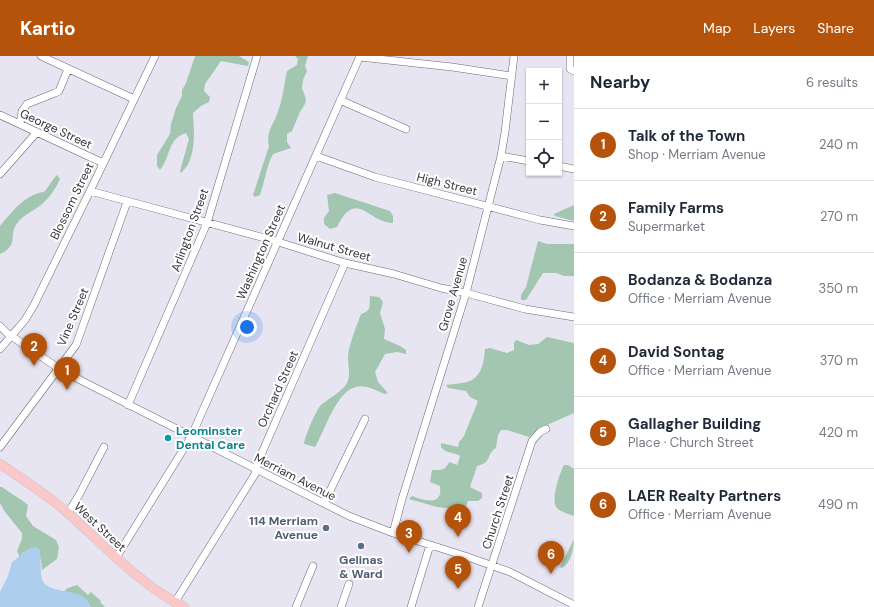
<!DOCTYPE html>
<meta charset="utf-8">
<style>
:root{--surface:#fff;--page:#f2f2f3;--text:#1f2937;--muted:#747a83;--line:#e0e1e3;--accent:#b45309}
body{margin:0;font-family:"DM Sans",sans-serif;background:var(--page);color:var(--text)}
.controls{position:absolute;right:12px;top:12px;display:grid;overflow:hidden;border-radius:0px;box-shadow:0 1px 3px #0004}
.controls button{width:36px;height:36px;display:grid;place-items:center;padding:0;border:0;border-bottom:1px solid var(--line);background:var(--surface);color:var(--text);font:20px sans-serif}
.you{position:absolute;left:247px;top:271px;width:14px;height:14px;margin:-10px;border:3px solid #fff;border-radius:50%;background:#1a73e8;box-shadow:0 0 0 6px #1a73e833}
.badge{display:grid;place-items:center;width:26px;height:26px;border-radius:50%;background:var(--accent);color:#fff;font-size:13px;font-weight:700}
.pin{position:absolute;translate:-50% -33px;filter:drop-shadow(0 1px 2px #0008)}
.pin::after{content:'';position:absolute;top:21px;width:14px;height:12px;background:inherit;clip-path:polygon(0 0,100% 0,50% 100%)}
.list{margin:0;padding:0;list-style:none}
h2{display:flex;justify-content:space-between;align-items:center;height:52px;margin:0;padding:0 16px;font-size:17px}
h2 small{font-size:13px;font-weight:400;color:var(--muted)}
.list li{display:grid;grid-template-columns:26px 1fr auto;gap:12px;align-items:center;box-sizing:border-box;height:72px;padding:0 16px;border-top:1px solid var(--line)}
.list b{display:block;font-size:15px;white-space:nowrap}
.list p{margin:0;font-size:13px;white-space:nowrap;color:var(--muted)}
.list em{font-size:13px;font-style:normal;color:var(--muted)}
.icon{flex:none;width:22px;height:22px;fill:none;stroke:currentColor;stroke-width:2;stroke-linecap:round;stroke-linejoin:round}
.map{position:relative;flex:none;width:574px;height:551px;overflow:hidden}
header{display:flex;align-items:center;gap:24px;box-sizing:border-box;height:56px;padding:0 20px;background:var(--accent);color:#fff}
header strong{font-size:19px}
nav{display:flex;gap:22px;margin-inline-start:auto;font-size:14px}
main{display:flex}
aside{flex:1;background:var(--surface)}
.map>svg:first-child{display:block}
.green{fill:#a2c6af}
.water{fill:#adceed}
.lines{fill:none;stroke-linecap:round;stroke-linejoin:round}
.minor-casing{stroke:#6a6772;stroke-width:8}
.major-casing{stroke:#c6c6c8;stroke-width:10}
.minor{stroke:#fff;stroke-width:7}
.major{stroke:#fbc8ca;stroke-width:9}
.culture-dot{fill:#0f9aa8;stroke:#fff;stroke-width:1.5}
.service-dot{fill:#5c6f8a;stroke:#fff;stroke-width:1.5}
.labels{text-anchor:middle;stroke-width:4;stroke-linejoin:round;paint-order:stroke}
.street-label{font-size:12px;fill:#353439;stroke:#fff}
.culture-label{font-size:12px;font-weight:bold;fill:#0d838f;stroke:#fff;text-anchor:start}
.service-label{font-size:12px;font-weight:bold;fill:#4e5e75;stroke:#fff;text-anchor:end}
</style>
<header>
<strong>Kartio</strong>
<nav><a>Map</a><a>Layers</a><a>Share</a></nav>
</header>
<main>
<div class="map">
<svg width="574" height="551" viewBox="0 0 574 551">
<rect width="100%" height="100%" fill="#e8e5f3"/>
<path class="green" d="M195,0H239L249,6L248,10L221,5L205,28L204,35L210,41L209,46L201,50L193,57C194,76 197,103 181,117L180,115L189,83L186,77C167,83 171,101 160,114L157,110V99L170,78L171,68L176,52L182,40V34L186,27Z
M295,0H308L305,10L307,15L303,24L302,32L306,43L305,48L300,56L292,75L287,78V86L291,92L273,98C266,111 265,125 260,139L255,141L253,139L269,90C266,78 271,72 276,61C279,53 282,44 283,36C285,29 285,22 287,15L297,9L298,3Z
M57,119L60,123C56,132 50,141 42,148C35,154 25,158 19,165C6,179 21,188 0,198V170C12,156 25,138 44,136C49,131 51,125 57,119Z
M335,137L390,155L393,160V167C369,168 357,131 337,171L330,173L324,168V162L329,155L327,139Z
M574,149V165L555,160L554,158Z
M538,185L547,188H574V220H564L556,217H543L526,244H521V239L526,231Z
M370,240L379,241L383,246L380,257L385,273L384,283L400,290L406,294V298L397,296L385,298L375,316L378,326L388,337L385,338C377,335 365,328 356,331C336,335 325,375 315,391L304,388C305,380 316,354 321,349C329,342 342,336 347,327C351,318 348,311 348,302C348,291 357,269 361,258C372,255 369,250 370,240Z
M547,281L574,287V357L538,373L529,381L507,374H501L498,379L496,392C485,399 493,406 477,410L470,431L482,437V442L478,445H468L464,456H460L454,453L437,451L409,443L412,440C418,442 435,449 439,440C441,438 440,433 440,430L430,426L432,414C441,414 445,415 449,406L457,409L460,401L459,399L445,395L441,391V387L458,391L459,386L464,380L478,345L470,341L466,335L448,332L446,329C452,328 457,328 462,327C481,325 484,308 485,293L490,292L507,297L514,294V287L516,284L529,289L538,288Z
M564,409H568L574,413V460C569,458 561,456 557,452C550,445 560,416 564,409Z
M0,431H2C11,438 20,442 28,449L26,460L33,470L56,484L59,491L57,503L42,514L41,503L23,496L20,501L17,495L22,483V477L5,456L0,447Z
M574,483C574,492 571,507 562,512L560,511Z
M77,529L88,539L91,536L101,545L100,546L105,551H91L86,543L63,536L68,532Z"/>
<path class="water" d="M36,491L40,494C41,503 40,514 42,523C44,535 72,535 81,539C86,542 88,546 91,551H0V536L8,520L12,506C21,500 25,492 36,491Z"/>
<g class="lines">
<g class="minor-casing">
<path id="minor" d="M41,0L134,43
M570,0V13L574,15
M360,1L452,11L512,20
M340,44L406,73
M0,59L103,107
M20,68L22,55L27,48L55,37L59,35L68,13
M316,100L375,121L540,164L574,170
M501,100L529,105
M559,110L574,113
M0,118L37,76
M90,135L272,184L345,207L394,218L441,232L466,237L525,253L574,261
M0,270L7,277L58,312L84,326L349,460L393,477L465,500L510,516L574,549
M0,293L25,264L34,249L90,135L155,0
M128,349L207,167L257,0
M0,391L76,289L127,146
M324,447L365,363
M68,457L79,439L104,391
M393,477L402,443L466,237L501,100L505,76L514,0
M116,502L191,381L360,0
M175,546L255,418L257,408L345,207
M296,551L313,510
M341,551L349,528
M411,551L430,489
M478,551L532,385L540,376L546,373"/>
</g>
<g class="major-casing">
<path id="major" d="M0,408C24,424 48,439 69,458C106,491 139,528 184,551"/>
</g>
<use href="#minor" class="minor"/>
<use href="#major" class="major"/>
</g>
<circle class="culture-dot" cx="168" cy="382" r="4"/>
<g class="service-dot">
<circle cx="326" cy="472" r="4"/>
<circle cx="361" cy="490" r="4"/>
</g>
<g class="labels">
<g class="street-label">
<text transform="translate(56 73) rotate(25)" y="4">George Street</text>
<text transform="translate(447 128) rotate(14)" y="4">High Street</text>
<text transform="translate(72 145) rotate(-64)" y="4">Blossom Street</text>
<text transform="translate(190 174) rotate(-70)" y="4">Arlington Street</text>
<text transform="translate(334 191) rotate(16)" y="4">Walnut Street</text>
<text transform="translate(261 196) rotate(-66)" y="4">Washington Street</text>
<text transform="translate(453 238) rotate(-74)" y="4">Grove Avenue</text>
<text transform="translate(73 261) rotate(-67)" y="4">Vine Street</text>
<text transform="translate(278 333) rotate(-66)" y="4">Orchard Street</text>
<text transform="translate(295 421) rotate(27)" y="4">Merriam Avenue</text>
<text transform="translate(498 456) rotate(-72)" y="4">Church Street</text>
<text transform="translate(100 471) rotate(43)" y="4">West Street</text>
</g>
<g class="culture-label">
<text x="176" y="379">Leominster<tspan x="176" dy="14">Dental Care</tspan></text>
</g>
<g class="service-label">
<text x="318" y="469">114 Merriam<tspan x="318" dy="14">Avenue</tspan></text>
<text x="361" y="508" text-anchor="middle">Gelinas<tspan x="361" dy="14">&amp; Ward</tspan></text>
</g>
</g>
</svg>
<div class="controls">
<button>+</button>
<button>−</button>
<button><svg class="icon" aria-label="locate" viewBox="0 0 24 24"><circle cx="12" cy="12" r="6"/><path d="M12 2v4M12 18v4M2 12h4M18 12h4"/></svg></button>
</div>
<div class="you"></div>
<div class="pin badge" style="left:67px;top:334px">1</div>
<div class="pin badge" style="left:34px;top:310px">2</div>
<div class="pin badge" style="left:409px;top:497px">3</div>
<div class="pin badge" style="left:458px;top:481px">4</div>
<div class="pin badge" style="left:458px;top:533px">5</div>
<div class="pin badge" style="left:551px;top:518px">6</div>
</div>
<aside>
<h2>Nearby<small>6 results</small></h2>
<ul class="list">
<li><span class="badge">1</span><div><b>Talk of the Town</b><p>Shop · Merriam Avenue</p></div><em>240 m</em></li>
<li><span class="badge">2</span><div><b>Family Farms</b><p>Supermarket</p></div><em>270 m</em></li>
<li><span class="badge">3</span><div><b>Bodanza &amp; Bodanza</b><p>Office · Merriam Avenue</p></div><em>350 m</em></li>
<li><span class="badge">4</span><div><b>David Sontag</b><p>Office · Merriam Avenue</p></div><em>370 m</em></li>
<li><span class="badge">5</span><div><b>Gallagher Building</b><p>Place · Church Street</p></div><em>420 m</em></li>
<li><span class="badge">6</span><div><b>LAER Realty Partners</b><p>Office · Merriam Avenue</p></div><em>490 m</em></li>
</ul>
</aside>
</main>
